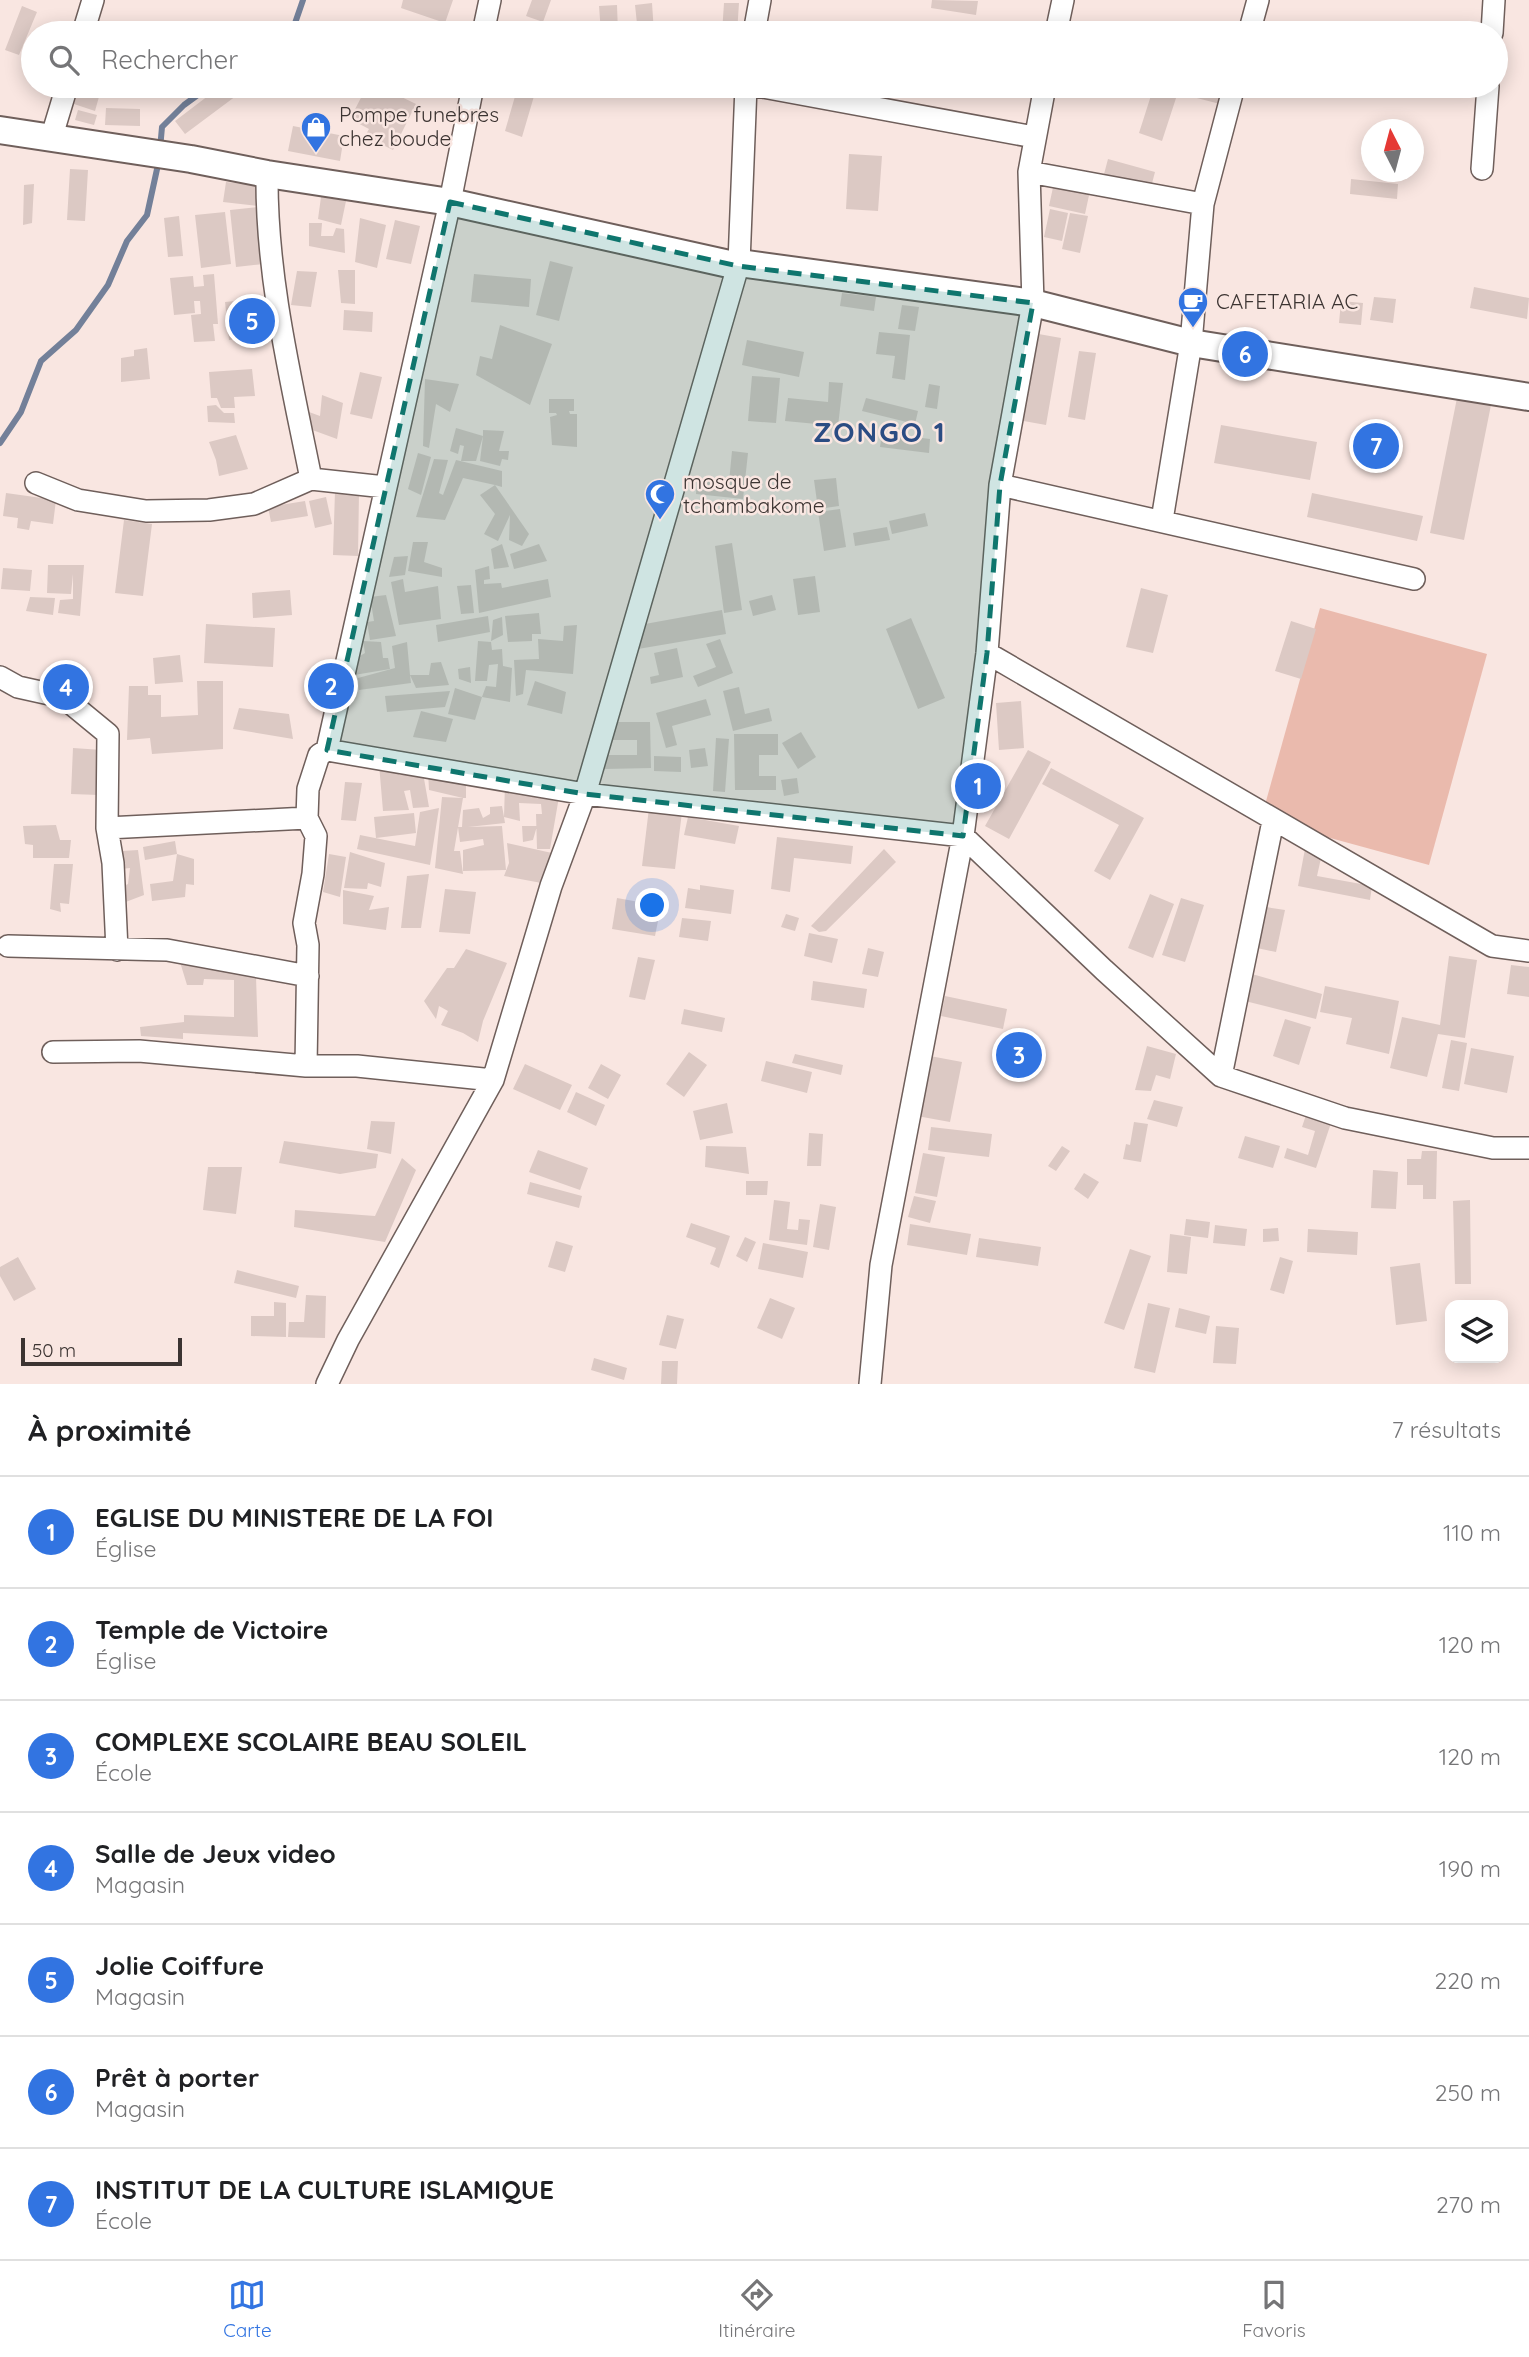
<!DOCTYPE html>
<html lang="fr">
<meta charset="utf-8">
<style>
:root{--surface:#fff;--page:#f6f6f6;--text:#202124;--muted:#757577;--line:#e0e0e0;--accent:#3274e1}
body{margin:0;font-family:Quicksand,sans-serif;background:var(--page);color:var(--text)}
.controls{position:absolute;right:21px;bottom:21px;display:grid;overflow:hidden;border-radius:14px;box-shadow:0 4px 18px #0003}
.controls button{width:63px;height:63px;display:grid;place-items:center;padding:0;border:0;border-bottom:2px solid var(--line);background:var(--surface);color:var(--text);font:35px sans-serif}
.compass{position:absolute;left:1361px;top:119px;width:63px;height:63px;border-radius:50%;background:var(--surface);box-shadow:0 4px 18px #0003;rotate:354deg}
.scale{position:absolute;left:21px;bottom:18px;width:161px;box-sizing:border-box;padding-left:7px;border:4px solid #3c3432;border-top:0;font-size:19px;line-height:24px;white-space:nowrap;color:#3c3432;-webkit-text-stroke:5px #f9e6e1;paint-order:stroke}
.you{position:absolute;left:653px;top:906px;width:24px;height:24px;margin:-18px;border:5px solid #fff;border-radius:50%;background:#1a73e8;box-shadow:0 0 0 10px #1a73e833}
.badge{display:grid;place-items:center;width:46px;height:46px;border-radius:50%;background:var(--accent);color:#fff;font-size:23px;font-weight:700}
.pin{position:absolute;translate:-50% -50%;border:4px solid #fff;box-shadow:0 2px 7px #0006}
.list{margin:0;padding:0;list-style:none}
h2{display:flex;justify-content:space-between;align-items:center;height:91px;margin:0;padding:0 28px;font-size:30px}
h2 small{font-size:23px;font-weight:400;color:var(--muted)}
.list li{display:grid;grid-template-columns:46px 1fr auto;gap:21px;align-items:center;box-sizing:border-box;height:112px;padding:0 28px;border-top:2px solid var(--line)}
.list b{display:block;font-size:26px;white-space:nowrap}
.list p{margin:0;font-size:23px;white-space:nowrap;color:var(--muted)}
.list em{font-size:23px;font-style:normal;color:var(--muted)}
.icon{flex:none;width:38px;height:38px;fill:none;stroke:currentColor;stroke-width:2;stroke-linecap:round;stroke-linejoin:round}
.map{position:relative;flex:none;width:1529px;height:1384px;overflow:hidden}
.search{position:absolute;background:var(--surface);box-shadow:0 4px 18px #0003;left:21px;right:21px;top:21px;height:77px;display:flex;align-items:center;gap:18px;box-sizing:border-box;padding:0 24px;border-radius:38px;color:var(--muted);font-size:26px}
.sheet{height:875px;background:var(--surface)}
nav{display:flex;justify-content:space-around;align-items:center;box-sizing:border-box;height:98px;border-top:2px solid var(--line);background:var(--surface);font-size:19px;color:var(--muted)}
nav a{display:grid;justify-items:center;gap:4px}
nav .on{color:var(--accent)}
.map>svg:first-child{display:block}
.green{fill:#eabaad}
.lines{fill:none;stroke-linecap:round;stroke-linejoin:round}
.stream{stroke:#738099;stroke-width:6}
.building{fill:#dcc9c4}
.minor-casing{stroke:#6f5f5b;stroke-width:24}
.tertiary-casing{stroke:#6f5f5b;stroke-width:30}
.minor{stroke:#fff;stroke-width:21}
.tertiary{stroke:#fff;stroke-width:26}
.marked{fill:#0f766e;fill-opacity:0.2;stroke:#0f766e;stroke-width:5;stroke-dasharray:14 9;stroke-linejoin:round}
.labels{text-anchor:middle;stroke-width:5;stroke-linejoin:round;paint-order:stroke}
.poi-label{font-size:21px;fill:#3c3432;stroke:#f9e6e1;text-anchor:start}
.district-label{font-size:28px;font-weight:bold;letter-spacing:2px;fill:#2b4c83;stroke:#f9e6e1}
</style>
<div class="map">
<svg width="1529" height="1384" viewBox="0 0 1529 1384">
<rect width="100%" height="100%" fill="#f9e6e1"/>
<path class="green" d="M1320,608L1487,654L1429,865L1261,819Z"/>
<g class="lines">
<path class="stream" d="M287,33L293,29L303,0
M160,149L162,127L184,105L210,86
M0,443L21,412L41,361L76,330L108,285L127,241L147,215L159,160"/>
</g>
<path class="building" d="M403,0H453L445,23L401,8Z
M532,0H551L543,22L526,16Z
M932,0L978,1L976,15L931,8Z
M652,3L654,33H638L635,5Z
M724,3H739L737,33H722Z
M617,5L618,33H601L599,6Z
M22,6L37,12L19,55L5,50Z
M541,22L593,30L592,33H539Z
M980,24L1040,30V33H979Z
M97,27L118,32V33H95Z
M80,86H102L95,111L74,104Z
M221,86H241L244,90L185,134L175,121Z
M367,86H379L416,104L393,150L365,136L369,129L350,119Z
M518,86H537L522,137L505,131Z
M856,86H883L880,100L854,95Z
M1154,86L1178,92L1162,141L1139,133Z
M1191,86H1225L1220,104L1189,96Z
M106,108L140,109V126L105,125Z
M78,110L97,115L94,125L75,120Z
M293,126L344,136L340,161L288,151Z
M849,154L882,156L878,211L846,209Z
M1108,159L1155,172L1150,191L1103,178Z
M70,169L88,170L85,221L67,220Z
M1055,178L1091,186L1085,214L1049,206Z
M1351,179L1398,184L1397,199L1350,194Z
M226,182L262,186L259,206L223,202Z
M34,184L32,223L23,225L24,185Z
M321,197L346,201L341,225L318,219Z
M258,207L264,264L236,267L230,210Z
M1050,209L1068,213L1062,241L1044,237Z
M225,212L231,264L201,268L195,215Z
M1070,213L1088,216L1080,253L1062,249Z
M179,216L183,256L168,257L164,218Z
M360,218L386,225L377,268L355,262Z
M395,220L420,226L411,264L386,259Z
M309,223H322L321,236H333L336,228L344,229L345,253L309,246Z
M550,261L573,267L559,321L536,315Z
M338,270H355V304L341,303Z
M297,271L317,272L311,307L291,305Z
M214,274L218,324H213L215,341L194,342L191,315L201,314L200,301H194L195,313L174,315L170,278L193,276L194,287L204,286L203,275Z
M474,274L531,279L529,307L471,302Z
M1474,287L1529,298L1527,319L1470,308Z
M842,293L876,297L874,311L840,306Z
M1374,297L1396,299L1393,323L1370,320Z
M255,299L259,329H254L255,337L229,340L225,302Z
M1341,301L1363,303L1361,325L1339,323Z
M902,305L919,307L915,331L898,329Z
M344,310L373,312L372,332L343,330Z
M500,325L552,344L530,405L476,375L480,356L492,359Z
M879,332L910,335L905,380L892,378L895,356L876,354Z
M1033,333L1061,338L1046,425L1018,420Z
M747,340L804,352L799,377L742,365Z
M147,348L150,379L121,382V358L134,356V350Z
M1079,351L1096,353L1085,420L1068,417Z
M252,369L255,396L234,397L235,408H221L217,398H211L209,372Z
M360,372L382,377L372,419L350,414Z
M752,376L780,378L776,423L748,421Z
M425,379L459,384L450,412L436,404L429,448L423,446Z
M829,382L843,383L838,426L785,421L788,398L828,402Z
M929,384L940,386L937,409L925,407Z
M1458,393L1492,400L1464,540L1430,533Z
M322,395L343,403L337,439L307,428L309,412L320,416Z
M866,398L918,411L915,424L862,411Z
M549,399H574V411H569L570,414H577V447L552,445L550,417L557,415L556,413H549Z
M216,405L224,413H234L235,423L208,422L207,406Z
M1221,425L1317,442L1310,480L1214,463Z
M456,428L483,436V430L504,431L499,451H509L508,460L502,459L500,466L480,461L483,436L476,461H461L464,446L460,445L458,454L450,451Z
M882,433L930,439L929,453L880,447Z
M236,435L248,469L219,476L216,460L209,442Z
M732,451L748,453L743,499L696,494L697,479L729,482Z
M418,453L431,457L421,495L408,489Z
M434,459L448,460L439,493L443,495L456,460L502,471V487L495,485L529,534L522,546L509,540L510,515L498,541L484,534L495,514L480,495L495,485L463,478L445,520L416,517Z
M836,478L839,506L818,509L814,480Z
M335,491L359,492L358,556L333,555Z
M6,493L56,500L53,524L31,521L29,530L17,528L18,518L3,516Z
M1312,493L1423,516L1417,541L1307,517Z
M326,497L332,524L315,528L309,501Z
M305,501L308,516L271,522L268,507Z
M840,509L846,547L824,551L818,512Z
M925,513L928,526L892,534L889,521Z
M124,520L152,524L143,596L115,593Z
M887,527L890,540L855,546L853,533Z
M413,542H428L424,562L442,568V577L408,571Z
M732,543L742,610L724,613L715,546Z
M502,544L509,567L494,569L491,549Z
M539,544L547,561L514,569L510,554Z
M408,556L405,575L389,577L394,557Z
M48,565H84L80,616L58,613L60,600L73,599V574L71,594L47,593Z
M489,566L490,579L484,580V584L501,583L502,588L548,579L551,597L479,613L475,570Z
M3,568L32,570L30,591L1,589Z
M815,576L820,612L798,615L793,579Z
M403,579L405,592L438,586L441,619L399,625L391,582Z
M471,585L474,613L461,614L457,586Z
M1141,588L1168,595L1153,653L1126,647Z
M290,590L292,615L253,618L252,593Z
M386,595L396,636L370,640L367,622L374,621L370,597Z
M772,595L776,610L753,616L749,601Z
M30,597L55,598L53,615L26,611Z
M722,610L726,634L638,649L634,626Z
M539,613L541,634H532V641L508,642L505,616Z
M488,616L490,632L438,642L436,625Z
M502,617L503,635L491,641L493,620Z
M911,618L945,698L918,709L886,629Z
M1291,621L1316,629L1301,679L1275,671Z
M206,624L275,628L273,667L204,663Z
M577,625L573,674L526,670L523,694L516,696L514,660L539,659L538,639L563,641L564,626Z
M720,639L733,673L698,687L693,676L716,667L706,644Z
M363,641L381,642L383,658H388L390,669L348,676L346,664L365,653Z
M478,641L491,642L492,650L502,649L503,666L512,668L510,702L482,697L486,686L496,687L498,664L489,665L487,681H475Z
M407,642L410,675H429L431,663L441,662L449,685L416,688L410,675L411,683L359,690L358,678L395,668L392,646Z
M677,648L683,677L651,684L650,677L659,675L654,653Z
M180,655L183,682L155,684L153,658Z
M470,667L471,683L459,679L458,669Z
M197,681H223V749L152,754L150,738L127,740L129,686H148V695H161V717L198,715Z
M535,681L566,692L562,714L527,705Z
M739,687L745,714L769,708L772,721L733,731L723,691Z
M455,688L482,697L475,720L448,714Z
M450,691L445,707L387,712L385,696Z
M706,699L711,715L672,726L677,745L666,748L656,713Z
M1021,701L1024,748L999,750L996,703Z
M239,708L289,714L293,739L233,729Z
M421,711L453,719L446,742L413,737Z
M609,722H650L651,768L605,769V755H637V740H609Z
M801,732L816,757L798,769L782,743Z
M734,734H778V755H759V776H776V790H735Z
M716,738L729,739L725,792L713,791Z
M73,748L102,750L99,795L71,794Z
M705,748L708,766L691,768L689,750Z
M1028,750L1051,762L1009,839L985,826Z
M654,756L681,757V772L654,771Z
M379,764L398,768L399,775L423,773L429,807L413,808L410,790L404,791L409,810L383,811Z
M1051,768L1144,818L1110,880L1094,871L1119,825L1042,784Z
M428,771L466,777V798H463L454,851H460L463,874L435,868L442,797L463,798L429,790Z
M797,778L799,793L784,796L781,780Z
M345,782L362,783L356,821L341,820Z
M505,783L560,791L550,849H537L536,814H542L541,804L519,803L520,821L504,817L505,823L468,827L502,826L506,870L463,871V850L484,845L483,839L460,842L458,827H462L463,810L479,808L483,818L490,814V807L502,806L504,817Z
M439,808L430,865L357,849L360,835L415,846L420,812Z
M649,808L682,812L675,869L642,866Z
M414,813L416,833L376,838L374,817Z
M688,817L739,826L735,844L684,835Z
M56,825L60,840H71L69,858H33V845L25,844L23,826Z
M522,826H537L533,840L523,842Z
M777,837L853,846L851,864L794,858L790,892L771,889Z
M175,841L177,854L145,860L143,847Z
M507,843L552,853L547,884L504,876L509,863Z
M884,849L896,862L826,931L819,932L811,926Z
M1305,849L1321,858L1317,876L1372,886L1370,900L1298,886Z
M138,850L144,895L123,903L119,888L128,884L130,868L121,869L122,851Z
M350,852L385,863L381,887L368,883L367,889L344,888Z
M177,854L194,859V885L186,884L185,897L152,901L150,884L173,881Z
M329,854L346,857L340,897L323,892Z
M54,864H73L69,904L60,903L61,912L50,909Z
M429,874L421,928H401L407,876Z
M700,885L734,890L731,914L685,908L688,888L700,890Z
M445,889L476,892L470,934L439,932Z
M343,890L374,896L369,910L389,907L386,930L343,924Z
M1150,894L1174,904L1153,958L1128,948Z
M617,898L661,906L655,936L612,929Z
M1181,898L1204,905L1185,962L1162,955Z
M1266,907L1285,910L1276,952L1257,948Z
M786,914L799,918L795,931L781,927Z
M682,918L711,921L708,941L679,937Z
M809,933L838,939L832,963L804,956Z
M868,948L884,952L878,977L862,974Z
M466,949L507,963L483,1021L478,1042L463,1033L441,1025L448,1011L439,1006L436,1019L424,1001L447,968H454Z
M1449,956L1477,960L1465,1038L1438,1034L1427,1077L1390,1068L1402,1017L1440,1025Z
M638,957L655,960L645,1000L629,997Z
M180,962L256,977L258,1037L183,1033V1039L141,1036L140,1027L184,1022V1015L234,1017V980L204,979L203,985H187Z
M1511,965L1529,967V997L1507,994Z
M1252,974L1322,994L1316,1019L1245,1001Z
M813,981L867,989L864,1008L811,1000Z
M1325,986L1399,1001L1389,1054L1346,1044L1352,1018L1320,1012Z
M945,996L1007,1009L1003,1029L941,1016Z
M684,1009L725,1018L722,1032L681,1024Z
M1285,1019L1311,1027L1299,1065L1273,1056Z
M1451,1040L1467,1043L1459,1091L1442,1088Z
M1147,1046L1176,1054L1170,1079L1156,1075L1151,1091L1135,1090Z
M1471,1048L1514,1056L1507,1093L1464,1084Z
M689,1052L707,1065L684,1097L666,1084Z
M795,1054L843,1065L841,1075L792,1063Z
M930,1056L962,1062L950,1122L917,1116Z
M766,1061L812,1072L807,1093L761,1081Z
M525,1064L572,1085L560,1110L513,1089Z
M601,1064L621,1075L608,1099L588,1088Z
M576,1092L605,1105L596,1126L567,1112Z
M1154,1100L1183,1107L1177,1127L1147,1119Z
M727,1103L733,1133L700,1140L693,1111Z
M1307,1112L1332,1120L1316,1168L1284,1158L1287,1148L1308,1155L1315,1131L1302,1127Z
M371,1121L395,1122L391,1154L367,1149Z
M1134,1122L1148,1124L1141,1162L1123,1159L1126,1144L1130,1145Z
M931,1127L992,1134L989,1157L928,1150Z
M809,1133L823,1134L821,1166H807Z
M1245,1136L1280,1146L1273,1168L1238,1158Z
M284,1141L378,1154L376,1168L340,1174L279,1163Z
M706,1146L746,1147L749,1174L705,1167Z
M1062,1146L1070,1151L1056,1171L1048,1166Z
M538,1150L588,1168L580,1190L529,1172Z
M1422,1151H1437L1436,1199H1423V1185H1407V1159H1421Z
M923,1153L945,1157L937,1197L915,1193Z
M402,1158L416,1170L385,1242L294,1227L295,1210L375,1216Z
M208,1167H242L236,1214L203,1210Z
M1373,1170L1398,1172L1396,1209L1371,1208Z
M1084,1173L1099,1182L1088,1199L1074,1189Z
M746,1181H768L767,1195H746Z
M530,1182L582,1196L579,1208L527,1194Z
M914,1196L936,1201L930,1223L908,1217Z
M774,1200L790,1202L787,1229L798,1230L799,1219L810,1220L807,1245L769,1240Z
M1470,1200L1471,1284H1455L1453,1201Z
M820,1204L836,1207L829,1250L813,1247Z
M1186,1219L1210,1222L1208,1238L1184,1235Z
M691,1223L730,1236L719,1268L710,1264L716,1248L686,1237Z
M910,1224L971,1234L967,1255L907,1245Z
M1215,1225L1247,1229L1245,1246L1213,1243Z
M1278,1228L1279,1241L1263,1242V1229Z
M1308,1229L1358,1232L1357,1255L1307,1252Z
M1170,1234L1191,1237L1187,1274L1167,1272Z
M745,1237L756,1242L747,1262L736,1256Z
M979,1238L1041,1247L1038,1266L976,1257Z
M556,1241L573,1246L565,1272L548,1267Z
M763,1243L808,1252L803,1278L758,1269Z
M1130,1249L1151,1256L1124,1330L1104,1323Z
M18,1257L36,1289L14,1301L0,1276V1267Z
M1280,1257L1293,1261L1284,1294L1270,1290Z
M1420,1263L1427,1321L1396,1325L1390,1267Z
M237,1270L299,1286L296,1298L234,1283Z
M306,1295L326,1296L325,1338L288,1337L289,1322H304Z
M770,1298L795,1308L782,1339L757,1328Z
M274,1302L286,1303V1337L251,1336V1316H274Z
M1148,1303L1170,1308L1155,1373L1134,1368Z
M1179,1308L1210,1316L1206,1334L1175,1327Z
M667,1315L684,1319L676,1349L659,1345Z
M1216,1326L1239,1328L1236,1364L1213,1363Z
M594,1358L627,1368L624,1380L591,1370Z
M662,1361H678L677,1384H661Z"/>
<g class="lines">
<g class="minor-casing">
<path id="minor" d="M83,33L93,0
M483,33L490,0
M754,33L760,0
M1056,33L1063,0
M1249,33L1258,0
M1492,33L1494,0
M757,86L1034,137
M51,139L67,86
M1482,169L1488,86
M1029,172L1203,204
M267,174C266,277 291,379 311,479
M739,263L746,86
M36,483L78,500L146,511L209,510L254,504L311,479L385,487
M1000,485L1414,579
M1162,520L1191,343L1203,204L1234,86
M987,653L1492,946L1529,951
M0,677L18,687L63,697L108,734L107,828L113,863L117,950
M327,750L585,794L963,836L1104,970L1221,1076L1345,1118L1493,1148H1529
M107,828L307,818
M8,946L167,950L308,976
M53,1052L139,1051L306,1066H357L493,1080
M306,1066L308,945L304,923L313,874L316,836L307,818L308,789L319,755L327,750L450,202L473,86
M1221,1076L1273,821
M327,1384L348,1340L493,1080L551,886L585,794L738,266
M870,1384L881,1265L963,836L987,653L1000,485L1033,303L1029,172L1045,86"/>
</g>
<g class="tertiary-casing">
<path id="tertiary" d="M0,130L191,159L267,174L450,202L738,266L739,263L1033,303L1191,343L1529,397"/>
</g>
<use href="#minor" class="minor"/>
<use href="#tertiary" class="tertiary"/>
</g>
<path class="marked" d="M450,202L738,266L1033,303L1000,485L987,653L963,836L585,794L327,750Z"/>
<defs>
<g id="shop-pin" transform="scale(1.575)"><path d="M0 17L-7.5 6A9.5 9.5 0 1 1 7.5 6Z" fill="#3274e1" stroke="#f9e6e1"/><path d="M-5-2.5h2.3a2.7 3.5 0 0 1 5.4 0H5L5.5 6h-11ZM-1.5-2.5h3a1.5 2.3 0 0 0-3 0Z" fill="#fff"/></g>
<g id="cafe-pin" transform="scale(1.575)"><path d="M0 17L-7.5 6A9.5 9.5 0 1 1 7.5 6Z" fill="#3274e1" stroke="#f9e6e1"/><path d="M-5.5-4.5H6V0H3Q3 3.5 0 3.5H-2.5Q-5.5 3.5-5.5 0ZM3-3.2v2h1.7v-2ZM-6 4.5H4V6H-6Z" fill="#fff"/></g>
<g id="mosque-pin" transform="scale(1.575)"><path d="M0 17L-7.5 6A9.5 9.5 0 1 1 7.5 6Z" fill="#3274e1" stroke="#f9e6e1"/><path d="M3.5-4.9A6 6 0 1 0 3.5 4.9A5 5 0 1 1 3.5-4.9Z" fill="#fff"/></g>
</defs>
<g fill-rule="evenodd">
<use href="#shop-pin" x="316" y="127"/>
<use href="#cafe-pin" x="1193" y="302"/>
<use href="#mosque-pin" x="660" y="494"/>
</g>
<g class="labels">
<g class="poi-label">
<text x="339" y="122">Pompe funebres<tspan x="339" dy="24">chez boude</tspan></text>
<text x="1216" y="309">CAFETARIA AC</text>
<text x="683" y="489">mosque de<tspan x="683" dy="24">tchambakome</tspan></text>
</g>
<g class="district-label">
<text x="880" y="442">ZONGO 1</text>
</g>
</g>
</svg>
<div class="controls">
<button><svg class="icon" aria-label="layers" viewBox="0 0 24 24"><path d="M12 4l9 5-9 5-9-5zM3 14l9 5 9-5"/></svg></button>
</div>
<svg class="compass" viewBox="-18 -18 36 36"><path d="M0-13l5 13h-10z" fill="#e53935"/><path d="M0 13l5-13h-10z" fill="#757577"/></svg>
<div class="scale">50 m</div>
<div class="you"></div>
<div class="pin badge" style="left:978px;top:786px">1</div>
<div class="pin badge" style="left:331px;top:686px">2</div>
<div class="pin badge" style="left:1019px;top:1055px">3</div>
<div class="pin badge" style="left:66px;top:687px">4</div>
<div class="pin badge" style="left:252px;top:321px">5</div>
<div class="pin badge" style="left:1245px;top:354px">6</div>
<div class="pin badge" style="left:1376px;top:446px">7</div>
<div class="search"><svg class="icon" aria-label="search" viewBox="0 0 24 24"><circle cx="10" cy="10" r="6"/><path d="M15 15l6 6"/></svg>Rechercher</div>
</div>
<section class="sheet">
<h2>À proximité<small>7 résultats</small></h2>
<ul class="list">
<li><span class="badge">1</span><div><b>EGLISE DU MINISTERE DE LA FOI</b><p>Église</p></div><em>110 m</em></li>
<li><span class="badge">2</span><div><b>Temple de Victoire</b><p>Église</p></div><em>120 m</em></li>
<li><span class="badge">3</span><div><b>COMPLEXE SCOLAIRE BEAU SOLEIL</b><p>École</p></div><em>120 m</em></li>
<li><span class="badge">4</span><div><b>Salle de Jeux video</b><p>Magasin</p></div><em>190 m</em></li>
<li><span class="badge">5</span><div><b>Jolie Coiffure</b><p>Magasin</p></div><em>220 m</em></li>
<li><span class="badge">6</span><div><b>Prêt à porter</b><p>Magasin</p></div><em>250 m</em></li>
<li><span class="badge">7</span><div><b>INSTITUT DE LA CULTURE ISLAMIQUE</b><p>École</p></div><em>270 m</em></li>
</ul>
</section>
<nav>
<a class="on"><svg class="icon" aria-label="map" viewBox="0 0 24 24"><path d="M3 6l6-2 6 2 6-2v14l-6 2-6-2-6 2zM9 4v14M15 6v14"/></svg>Carte</a>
<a><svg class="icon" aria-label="directions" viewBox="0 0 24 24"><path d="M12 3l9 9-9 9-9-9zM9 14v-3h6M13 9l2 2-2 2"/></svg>Itinéraire</a>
<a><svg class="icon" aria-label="saved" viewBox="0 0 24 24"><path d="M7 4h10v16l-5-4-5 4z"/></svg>Favoris</a>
</nav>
